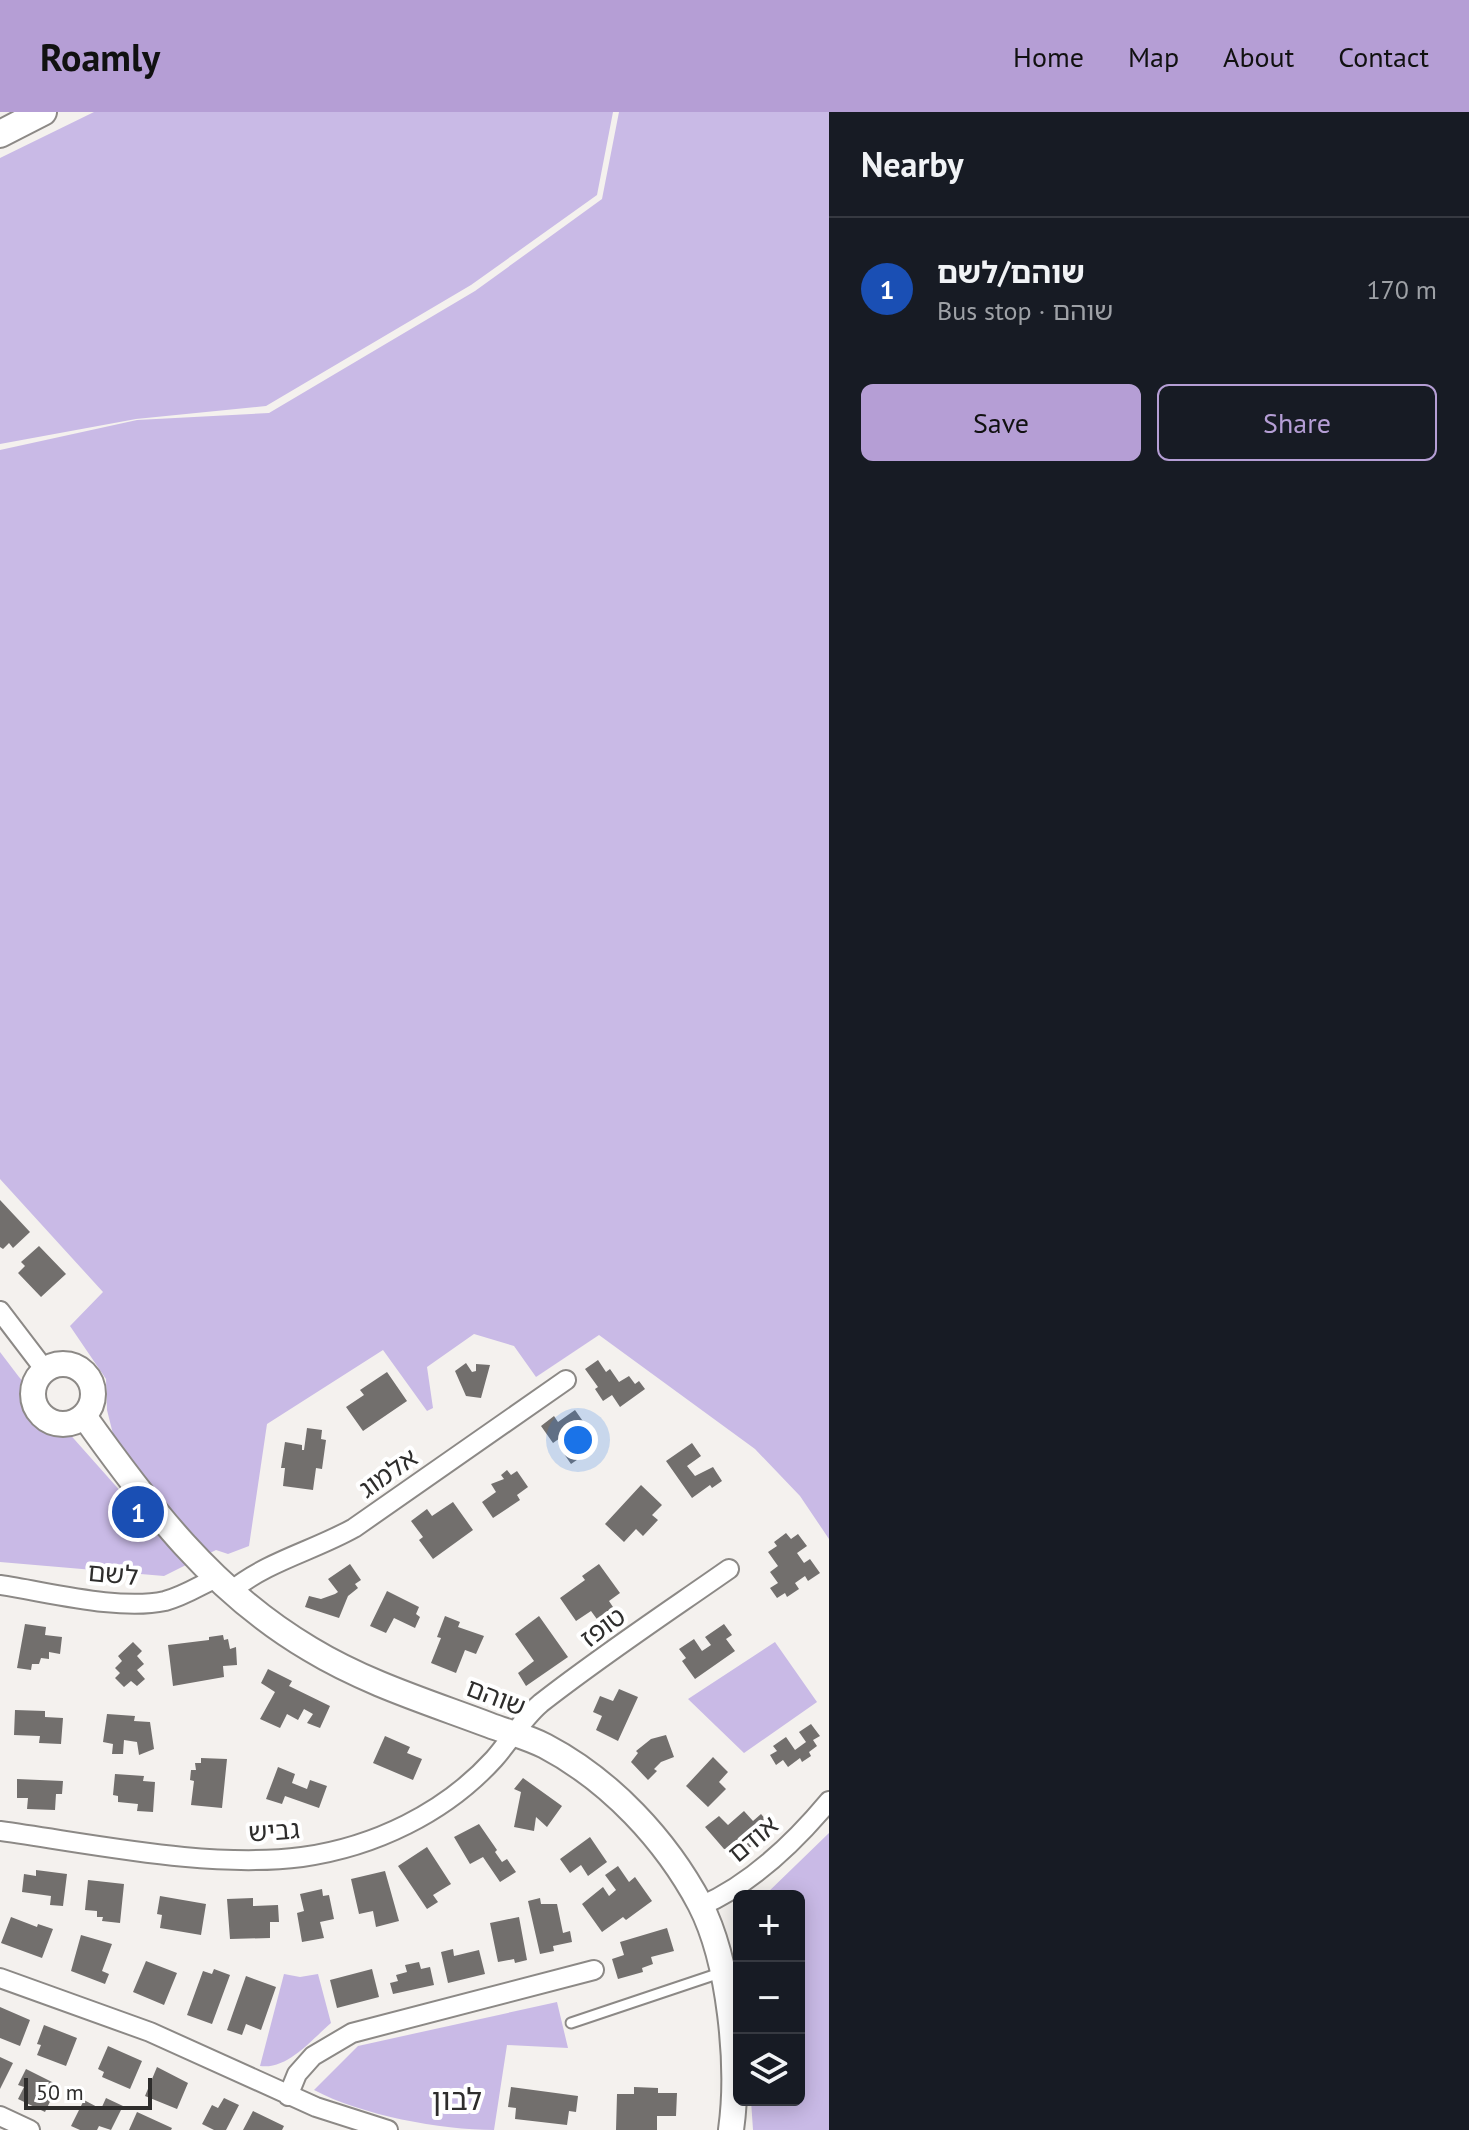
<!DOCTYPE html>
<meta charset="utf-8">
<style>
:root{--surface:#171b24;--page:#20242c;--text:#f1f3f6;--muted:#9ea1a6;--line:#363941;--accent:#b59ed5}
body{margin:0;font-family:"PT Sans","Noto Sans Hebrew",sans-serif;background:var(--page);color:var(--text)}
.controls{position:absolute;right:24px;bottom:24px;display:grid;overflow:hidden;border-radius:12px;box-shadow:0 4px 20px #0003}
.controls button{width:72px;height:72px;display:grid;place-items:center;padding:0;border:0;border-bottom:2px solid var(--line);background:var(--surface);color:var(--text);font:40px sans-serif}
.scale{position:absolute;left:24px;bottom:20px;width:128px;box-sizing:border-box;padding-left:8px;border:4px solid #2e2d2c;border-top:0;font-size:22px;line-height:28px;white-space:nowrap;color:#2e2d2c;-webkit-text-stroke:6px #fff;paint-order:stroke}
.you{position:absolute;left:578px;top:1328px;width:28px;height:28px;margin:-20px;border:6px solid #fff;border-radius:50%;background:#1a73e8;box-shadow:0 0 0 12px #1a73e833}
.badge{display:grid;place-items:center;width:52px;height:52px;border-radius:50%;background:var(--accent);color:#fff;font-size:26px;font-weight:700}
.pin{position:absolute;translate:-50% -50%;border:4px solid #fff;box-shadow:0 2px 8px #0006}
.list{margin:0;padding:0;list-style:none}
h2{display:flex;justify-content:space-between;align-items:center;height:104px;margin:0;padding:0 32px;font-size:34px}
h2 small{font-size:26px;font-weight:400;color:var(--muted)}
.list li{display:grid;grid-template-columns:52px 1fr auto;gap:24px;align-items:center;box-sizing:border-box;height:144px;padding:0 32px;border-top:2px solid var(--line)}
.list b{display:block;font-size:30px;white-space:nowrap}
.list p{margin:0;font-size:26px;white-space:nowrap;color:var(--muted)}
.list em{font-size:26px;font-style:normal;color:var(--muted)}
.actions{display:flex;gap:16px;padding:24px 32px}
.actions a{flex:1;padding:18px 0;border:2px solid var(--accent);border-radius:12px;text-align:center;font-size:28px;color:var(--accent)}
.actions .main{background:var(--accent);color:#111}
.icon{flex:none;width:44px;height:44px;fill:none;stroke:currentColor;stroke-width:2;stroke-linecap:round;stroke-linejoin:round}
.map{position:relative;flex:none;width:829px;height:2018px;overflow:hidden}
header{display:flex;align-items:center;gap:48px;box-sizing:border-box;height:112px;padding:0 40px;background:var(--accent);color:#111}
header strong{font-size:38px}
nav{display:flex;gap:44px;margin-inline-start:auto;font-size:28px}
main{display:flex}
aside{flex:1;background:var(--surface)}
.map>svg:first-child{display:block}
.green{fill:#c9bae6}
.building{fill:#726f6d}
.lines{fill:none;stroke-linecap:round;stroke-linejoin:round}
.service-casing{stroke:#8c8986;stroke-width:13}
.minor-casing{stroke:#8c8986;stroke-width:22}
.tertiary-casing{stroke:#8c8986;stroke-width:28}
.secondary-casing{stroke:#8c8986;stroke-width:30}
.service{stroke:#fff;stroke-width:9}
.minor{stroke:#fff;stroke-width:18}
.tertiary{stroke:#fff;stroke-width:24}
.secondary{stroke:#fff;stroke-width:26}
.labels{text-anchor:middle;stroke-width:8;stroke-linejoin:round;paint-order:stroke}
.street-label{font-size:26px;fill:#2e2d2c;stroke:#fff}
.quarter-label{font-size:30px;fill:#2e2d2c;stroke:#fff}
</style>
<header>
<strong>Roamly</strong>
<nav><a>Home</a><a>Map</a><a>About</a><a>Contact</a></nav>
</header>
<main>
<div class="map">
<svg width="829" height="2018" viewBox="0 0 829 2018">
<rect width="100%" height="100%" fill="#f4f1ee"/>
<path class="green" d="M94,0H613L597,83L471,173L266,294L136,307L0,332V46Z
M619,0H829V1427L800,1384L755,1337L599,1223L536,1265L514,1234L474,1222L427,1255L433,1296L427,1299L383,1238L267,1312L249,1434L228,1442L216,1438L204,1444L114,1326L107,1298L106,1267L70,1214L103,1180L0,1067V338L137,308L269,301L475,179L602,87Z
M0,1240L19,1265L186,1453L164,1464L0,1450Z
M775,1530L817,1590L744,1641L688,1587Z
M829,1721V2018H753L751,1988H799V1784H764Z
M284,1862L300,1865L318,1862L331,1911C312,1927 288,1958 260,1954Z
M557,1890L568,1936L507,1933L494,2018C441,2018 361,2003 314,1978L358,1934Z"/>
<path class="building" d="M0,1088L30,1120L13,1136L9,1131L3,1137L0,1135Z
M39,1134L66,1162L41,1185L18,1161L25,1154L21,1150Z
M598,1248L606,1260L610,1257L619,1270L629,1264L635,1272L639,1269L645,1277L620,1295L612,1283L603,1289L595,1277L598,1275L585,1257Z
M466,1251L472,1260L476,1259V1252L490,1253L481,1286L466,1284L455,1259Z
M387,1260L407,1289L363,1319L346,1295L364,1283L360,1278Z
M575,1298L587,1315L580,1320L588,1330L582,1335L587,1341L571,1352L562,1339L570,1333L563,1324L553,1331L541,1314L554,1304L558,1310Z
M307,1316L322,1318L321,1327L326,1328L322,1357L316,1356L313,1378L283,1374L285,1356H281L285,1330L302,1333V1338H304Z
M692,1331L701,1344L687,1354L695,1364L713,1355L722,1369L712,1376L710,1373L692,1386L666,1349Z
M507,1358L511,1363L517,1359L528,1375L517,1383L520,1388L493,1406L482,1390L496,1380L491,1372L504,1367L501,1363Z
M641,1373L662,1393L652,1403L658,1408L643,1424L636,1417L624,1430L605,1412Z
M453,1390L473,1418L433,1447L419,1428L423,1425L411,1409L427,1397L432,1404Z
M786,1421L791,1427L798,1422L807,1434L797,1441L804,1451L810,1447L820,1461L808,1469L805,1464L795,1471L799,1477L787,1485L785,1481L777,1486L770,1476L778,1471L770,1460L778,1454L768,1440L777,1434L774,1430Z
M350,1452L361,1468L355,1472L358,1476L348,1484L339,1506L305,1495L309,1484L321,1487L335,1482L338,1480L328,1467Z
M599,1452L620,1481L609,1489L615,1498L599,1510L591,1499L576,1509L560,1486L585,1468L582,1464Z
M387,1479L419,1495L416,1502L420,1505L415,1516L394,1506L386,1521L370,1514Z
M445,1504L460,1510L458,1515L484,1524L476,1542L465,1538L456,1561L431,1551L441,1526L437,1525Z
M539,1504L568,1545L526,1574L518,1561L534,1549L515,1522Z
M25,1512L46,1515L45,1523L62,1525L60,1542L49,1540V1547L41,1546L39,1552H32L31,1558L17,1556Z
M724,1512L732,1523L726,1527L735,1539L695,1567L682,1549L686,1546L679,1537L694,1527L702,1539L711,1533L705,1525Z
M223,1523L224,1528L228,1527L230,1537L236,1535L237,1553L223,1554L224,1565L173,1574L168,1533L209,1528V1525Z
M133,1530L142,1539L137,1544L144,1552L137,1558L145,1567L137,1574L131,1569L124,1575L115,1566L120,1561L115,1556L122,1549L118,1544Z
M268,1557L292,1569L289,1574L330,1594L320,1616L307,1611L313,1602L304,1597L298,1608L287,1602L280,1616L260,1607L275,1580L261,1571Z
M619,1577L638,1585L618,1629L596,1618L602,1604L593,1600L600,1584L613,1589Z
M15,1598L45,1599V1605L63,1606L61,1632L39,1631L40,1624L14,1623Z
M107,1602L135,1604L134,1609L150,1610L154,1637L139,1643L137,1630L124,1628L123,1642H112L113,1632L103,1630Z
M811,1612L820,1624L813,1628L817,1634L809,1640L811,1644L802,1650L800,1646L788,1655L783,1648L776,1653L770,1643L777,1639L773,1634L786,1625L795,1638L806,1630L799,1620Z
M666,1623L674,1645L661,1650L654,1657L657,1659L648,1668L631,1650L638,1641L636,1639L651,1627Z
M385,1624L410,1635L407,1641L422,1647L413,1668L373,1651Z
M713,1645L728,1660L719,1670L726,1677L708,1695L686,1674Z
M201,1646L227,1647L222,1696L191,1693L194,1669L190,1668L191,1658H196L195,1651H201Z
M278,1655L295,1662L292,1671L307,1677L310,1668L327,1674L319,1696L285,1684L282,1692L266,1687Z
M115,1662L144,1664L143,1669L155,1670L153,1700L137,1699L138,1692L118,1690V1684L113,1683Z
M523,1666L562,1694L547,1715L536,1705L534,1719L514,1715L521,1680L514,1677Z
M17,1667L63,1669L62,1682H56L55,1698L27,1697L28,1686H17Z
M744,1699L753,1709L761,1702L773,1716L751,1735L724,1737L705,1715L719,1704L728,1713Z
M479,1712L497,1738L495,1740L502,1750L507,1747L516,1760L500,1770L483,1745L470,1752L454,1725Z
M590,1725L607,1750L588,1764L581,1753L570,1761L560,1747Z
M427,1735L451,1772L433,1783L438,1790L427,1797L398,1754Z
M618,1754L629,1770L635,1765L652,1789L626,1808L623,1805L602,1820L582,1792L603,1775L609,1784L616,1778L605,1763Z
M36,1758L67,1762L63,1794L50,1793L51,1784L22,1780L24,1762L36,1764Z
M385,1759L399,1809L376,1815L373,1799L359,1802L351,1767Z
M88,1768L124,1772L120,1811L102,1809L103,1805H97V1799L85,1798Z
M322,1777L323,1784L329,1783L334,1807L320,1810L324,1826L302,1830L297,1801L304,1799L300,1782Z
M160,1784L206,1792L201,1823L160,1816L162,1803L157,1802Z
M253,1786V1794L278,1793L279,1810H270V1826L230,1827L227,1787Z
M540,1786L541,1792H557L563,1821L570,1819L572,1830L553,1834L554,1839L540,1842L528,1789Z
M11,1805L37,1815L38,1812L53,1817L42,1846L1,1831Z
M519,1805L527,1848L515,1851L514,1847L498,1850L490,1811Z
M667,1816L674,1839L651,1845L653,1852L642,1856L643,1860L618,1867L612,1847L624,1843L620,1830Z
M81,1823L112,1832L102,1859L109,1862L105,1872L71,1859Z
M453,1837L454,1844L479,1838L485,1862L448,1871L441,1840Z
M146,1849L177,1861L164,1893L133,1880Z
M419,1850L421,1857L430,1855L434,1873L393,1882L390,1871L398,1869L396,1863L407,1860L405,1853Z
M214,1857L230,1863L212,1912L187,1903L203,1859L212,1862Z
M372,1857L379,1885L337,1896L330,1868Z
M246,1864L276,1875L261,1918L246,1912L242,1923L227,1918Z
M0,1895L30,1908L20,1934L0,1926Z
M44,1913L77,1926L66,1954L37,1943L41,1933L37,1932Z
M108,1934L142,1949L130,1977L102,1965L104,1960L98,1957Z
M0,1945L13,1951L0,1977Z
M157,1955L188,1971L177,1997L145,1984Z
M26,1957L58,1973L45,2000L18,1987L24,1975L18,1973Z
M511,1975L578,1984L576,2000L569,1999L567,2013L515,2007L516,1996L508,1995Z
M634,1975L658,1976V1981H677L676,2004H657V2018H616L617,1982H634Z
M106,1986L123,1994L111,2018L99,2014L97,2018H80L71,2014L84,1988L101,1997Z
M224,1986L239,1993L226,2018H214L202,2012L212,1993L218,1996Z
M253,1999L284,2014L282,2018H243Z
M137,2000L172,2016L171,2018H129Z"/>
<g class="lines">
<g class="service-casing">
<path id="service" d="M571,1911L720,1861"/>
</g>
<g class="minor-casing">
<path id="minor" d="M0,1199L45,1258
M0,1473C48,1480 119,1499 165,1489C184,1484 199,1474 216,1466
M231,1479C268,1449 313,1439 354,1416L566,1268
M0,1719C94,1732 209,1757 302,1745C374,1735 445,1701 494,1647C510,1629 522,1607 541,1591C601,1544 666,1501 729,1457
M701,1794C751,1772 794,1731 829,1689
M0,1866L150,1920L316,1995L388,2018
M288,1984L297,1962L313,1944L352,1921L594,1858
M0,2004L30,2018"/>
</g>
<g class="tertiary-casing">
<path id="tertiary" d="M33 1282a30 30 0 1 1 60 0a30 30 0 1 1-60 0Z
M84,1304C148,1394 213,1480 310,1537C366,1571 428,1590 489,1613C507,1620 528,1625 545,1634C610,1668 666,1728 700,1792C730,1850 740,1954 731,2018"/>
</g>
<g class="secondary-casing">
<path id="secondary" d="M0,22L43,0"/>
</g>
<use href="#service" class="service"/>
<use href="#minor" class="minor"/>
<use href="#tertiary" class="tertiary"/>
<use href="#secondary" class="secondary"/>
</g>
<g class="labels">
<g class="street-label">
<text transform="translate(388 1361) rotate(-35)" y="9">אלמוג</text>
<text transform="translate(113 1462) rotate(5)" y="9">לשם</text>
<text transform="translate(603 1515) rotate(-36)" y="9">טופז</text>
<text transform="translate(496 1585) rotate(21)" y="9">שוהם</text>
<text transform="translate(274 1719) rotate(-4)" y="9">גביש</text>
<text transform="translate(753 1727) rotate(-40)" y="9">אודם</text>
</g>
<g class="quarter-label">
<text x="457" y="1998">לבון</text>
</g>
</g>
</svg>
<div class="controls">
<button>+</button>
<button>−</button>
<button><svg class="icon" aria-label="layers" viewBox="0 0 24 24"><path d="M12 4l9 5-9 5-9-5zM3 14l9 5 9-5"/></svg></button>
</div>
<div class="scale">50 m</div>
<div class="you"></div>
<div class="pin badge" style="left:138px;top:1400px;background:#1a4fb4">1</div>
</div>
<aside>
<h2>Nearby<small></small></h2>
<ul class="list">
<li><span class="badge" style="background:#1a4fb4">1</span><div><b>שוהם/לשם</b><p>Bus stop · שוהם</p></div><em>170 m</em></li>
</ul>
<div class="actions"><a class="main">Save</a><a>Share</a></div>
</aside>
</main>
